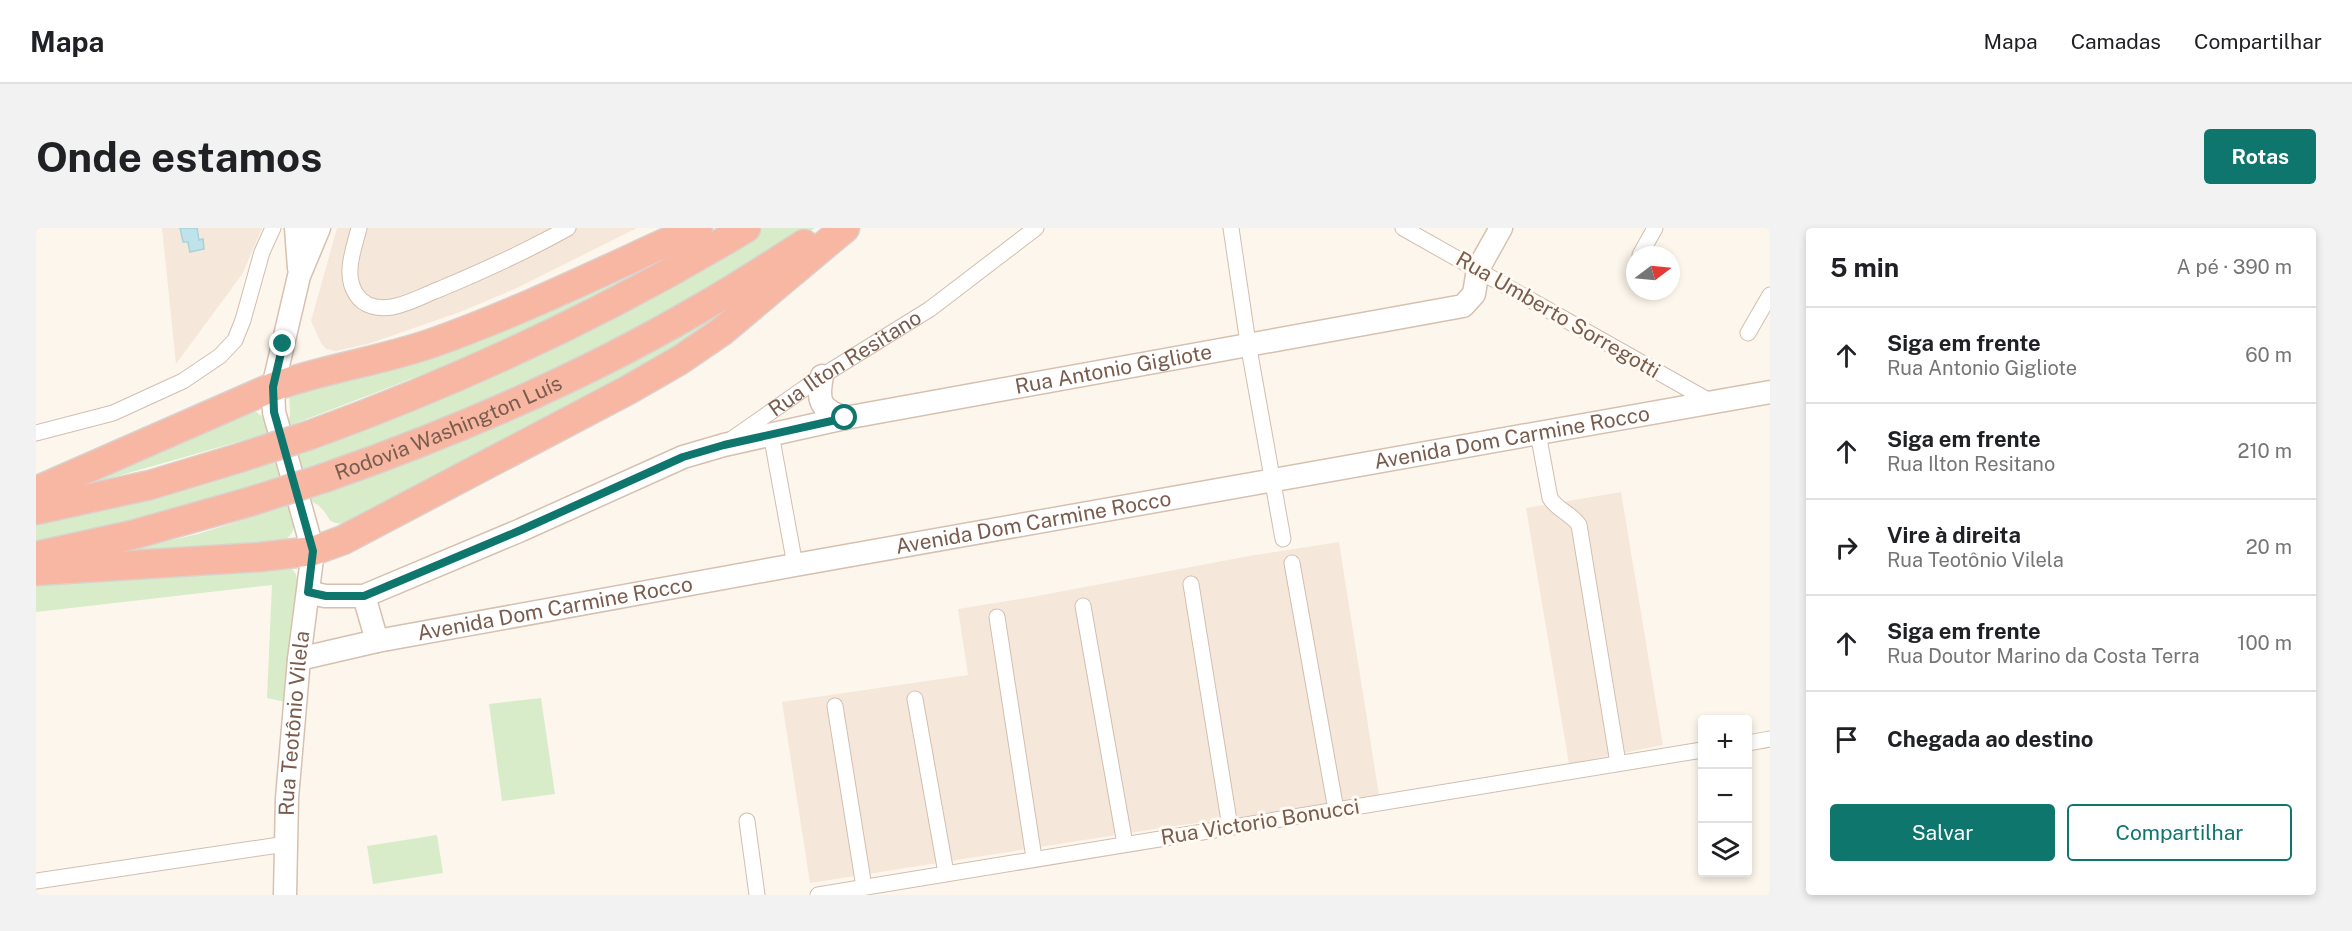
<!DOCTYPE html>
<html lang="pt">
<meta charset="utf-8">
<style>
:root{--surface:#fff;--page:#f2f2f2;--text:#202124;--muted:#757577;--line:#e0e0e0;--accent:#0f766e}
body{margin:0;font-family:"Public Sans",sans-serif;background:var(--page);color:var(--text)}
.controls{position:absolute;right:18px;bottom:18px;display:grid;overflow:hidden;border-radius:6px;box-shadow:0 3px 9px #0003}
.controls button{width:54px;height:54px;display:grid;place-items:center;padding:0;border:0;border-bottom:2px solid var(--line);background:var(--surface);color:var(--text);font:30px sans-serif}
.compass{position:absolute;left:1590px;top:18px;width:54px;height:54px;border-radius:50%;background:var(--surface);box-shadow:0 3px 9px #0003;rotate:74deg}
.stop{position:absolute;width:18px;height:18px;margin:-14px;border:4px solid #0f766e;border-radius:50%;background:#fff}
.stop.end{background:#0f766e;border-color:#fff;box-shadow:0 2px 6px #0008}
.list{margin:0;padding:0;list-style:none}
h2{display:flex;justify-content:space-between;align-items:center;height:78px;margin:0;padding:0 24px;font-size:26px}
h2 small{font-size:20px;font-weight:400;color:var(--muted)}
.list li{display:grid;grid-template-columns:39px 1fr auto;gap:18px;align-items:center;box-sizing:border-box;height:96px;padding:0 24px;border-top:2px solid var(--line)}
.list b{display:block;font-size:22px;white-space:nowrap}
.list p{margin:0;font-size:20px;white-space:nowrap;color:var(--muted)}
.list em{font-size:20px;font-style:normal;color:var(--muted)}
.actions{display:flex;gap:12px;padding:18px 24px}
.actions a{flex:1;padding:14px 0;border:2px solid var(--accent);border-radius:6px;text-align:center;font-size:21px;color:var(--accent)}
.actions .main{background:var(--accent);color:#fff}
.icon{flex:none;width:33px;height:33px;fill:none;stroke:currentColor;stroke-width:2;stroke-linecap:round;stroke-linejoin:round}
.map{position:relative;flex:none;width:1734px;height:667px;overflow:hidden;border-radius:6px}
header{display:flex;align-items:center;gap:36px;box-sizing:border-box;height:84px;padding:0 30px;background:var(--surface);border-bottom:2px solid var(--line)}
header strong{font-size:28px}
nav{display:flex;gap:33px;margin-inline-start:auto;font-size:21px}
.intro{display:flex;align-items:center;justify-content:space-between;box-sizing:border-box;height:144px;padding:0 36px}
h1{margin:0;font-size:42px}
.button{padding:15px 27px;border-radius:6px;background:var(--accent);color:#fff;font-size:21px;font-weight:700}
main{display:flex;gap:36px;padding:0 36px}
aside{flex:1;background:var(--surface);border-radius:6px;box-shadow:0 3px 9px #0003}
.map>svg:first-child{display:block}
.residential{fill:#f5e8da}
.green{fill:#d8ecc9}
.water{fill:#bfe3e8;stroke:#a5d3da;stroke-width:1.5}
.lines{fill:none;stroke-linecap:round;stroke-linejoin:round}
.street-casing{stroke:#d1beb0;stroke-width:17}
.secondary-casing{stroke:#d6c0b0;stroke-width:25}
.highway-casing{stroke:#dad1cd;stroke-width:31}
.street{stroke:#fff;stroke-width:15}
.secondary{stroke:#fff;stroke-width:22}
.highway{stroke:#f7b7a3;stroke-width:28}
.highway-bridge-casing{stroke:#dad1cd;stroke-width:31;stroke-linecap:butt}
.highway-bridge{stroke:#f7b7a3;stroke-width:28}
.route{stroke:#0f766e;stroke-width:8}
.labels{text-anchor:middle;stroke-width:6;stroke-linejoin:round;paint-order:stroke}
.street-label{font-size:21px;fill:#7a5c4d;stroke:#fffaf3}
</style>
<header>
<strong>Mapa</strong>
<nav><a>Mapa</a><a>Camadas</a><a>Compartilhar</a></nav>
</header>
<div class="intro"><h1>Onde estamos</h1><a class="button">Rotas</a></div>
<main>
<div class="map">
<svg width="1734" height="667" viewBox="0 0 1734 667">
<rect width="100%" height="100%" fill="#fdf6ec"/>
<path class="residential" d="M126,0H226L207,45L140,136Z
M301,0H601L481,60L424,84L332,116L300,123L290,121L285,115L275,93Z
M1585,264L1627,517L1533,536L1490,280Z
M1303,314L1343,567L1254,583L1138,598L774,655L746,474L932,447L922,381L996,369L1213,328Z"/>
<path class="green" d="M727,0H779L664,71L404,199L262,243L257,229L389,178L705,14Z
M643,24L564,66L419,134L250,199L254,187L253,162Z
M729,58L688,95L311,296C289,295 297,292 285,280C281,275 277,276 274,270C382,234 490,191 590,137C636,112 682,84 729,58Z
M216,180L231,193L237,204L32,262Z
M237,229L244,249L171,273L0,319V292Z
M259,275C259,292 262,303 247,314L84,324L162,306Z
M252,336L260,346L263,360L249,474L231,470L236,357L0,384V351Z
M505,470L519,566L466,573L453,476Z
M401,607L407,645L337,656L331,618Z"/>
<path class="water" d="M144,0H161L163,12L167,11L168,21L154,24L152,14H147Z"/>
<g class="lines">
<g class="street-casing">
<g id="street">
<path d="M323,0C318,21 307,46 320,66C328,79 343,81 356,79C373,76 388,67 404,61C447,43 491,23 532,0"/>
<path d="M1195,0L1212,115L1247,311"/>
<path d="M1367,0L1677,175"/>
<path d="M1604,27L1619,0"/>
<path d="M1712,105L1734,67"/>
<path d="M0,205L77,185L147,153L184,128L199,112L207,92L226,24L237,0"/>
<path d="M1502,205L1514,270C1521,282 1535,285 1543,297L1582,535"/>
<path d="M735,206L759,337"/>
<path id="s1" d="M696,211L786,148L894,81L1000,0"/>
<path d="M1256,335L1300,582"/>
<path d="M1155,356L1194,599"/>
<path d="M1047,378L1089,616"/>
<path d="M961,389L998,630"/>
<path d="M879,471L910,645"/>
<path d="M799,478L828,659"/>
<path d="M1712,515L1734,511"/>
<path d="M711,593L721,667"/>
<path d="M0,653L250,616"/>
<path d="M782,667L1666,522"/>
</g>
</g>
<g class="secondary-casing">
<g id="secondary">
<path d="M260,0L263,40"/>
<path d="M786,148C781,174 784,181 809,190"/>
<path id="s2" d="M272,364L289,368H328L485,302L647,229L688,217L809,190L1427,78L1438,66L1442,41L1465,0"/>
<path d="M328,368L341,413"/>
<path id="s3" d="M263,431L341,413L759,337L1734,164"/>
<path id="s4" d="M249,667L251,570L263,431L277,323L238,184L237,159L263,48L283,0"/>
</g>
</g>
<g class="highway-casing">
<g id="highway">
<path d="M274,207C428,151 570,85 710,0"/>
<path id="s5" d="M288,250C417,205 545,150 663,81C699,61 733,38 768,16"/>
<path d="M0,263L237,159C290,140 346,133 399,114C489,82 575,39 662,0"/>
<path d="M0,282L114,257L203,230"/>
<path d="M5,327L96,307L213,274"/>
<path d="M0,343L224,329L277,323L307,312L592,162L644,132L685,104L809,0"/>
</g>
</g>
<use href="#street" class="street"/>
<use href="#secondary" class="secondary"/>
<use href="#highway" class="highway"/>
<g class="highway-bridge-casing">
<path id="highway-bridge" d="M203,230L274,207
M213,274L288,250"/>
</g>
<use href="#highway-bridge" class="highway-bridge"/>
</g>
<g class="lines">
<path class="route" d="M247,116L237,159L238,184L277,323L272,364L290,368H328L485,302L647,229L688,217L809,190"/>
</g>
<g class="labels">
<g class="street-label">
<text transform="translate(1522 87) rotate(30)" y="7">Rua Umberto Sorregotti</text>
<text dy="7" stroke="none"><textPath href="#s1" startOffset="136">Rua Ilton Resitano</textPath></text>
<text dy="7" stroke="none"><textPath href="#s2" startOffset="844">Rua Antonio Gigliote</textPath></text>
<text dy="7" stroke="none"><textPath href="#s5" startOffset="134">Rodovia Washington Luís</textPath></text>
<text dy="7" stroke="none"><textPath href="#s3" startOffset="1233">Avenida Dom Carmine Rocco</textPath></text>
<text dy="7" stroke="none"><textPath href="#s3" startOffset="747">Avenida Dom Carmine Rocco</textPath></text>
<text dy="7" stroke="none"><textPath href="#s3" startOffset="261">Avenida Dom Carmine Rocco</textPath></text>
<text dy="7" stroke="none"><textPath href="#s4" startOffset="172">Rua Teotônio Vilela</textPath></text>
<text transform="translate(1224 594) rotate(-9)" y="7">Rua Victorio Bonucci</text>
</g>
</g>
</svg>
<div class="controls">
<button>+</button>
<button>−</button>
<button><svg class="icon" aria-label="layers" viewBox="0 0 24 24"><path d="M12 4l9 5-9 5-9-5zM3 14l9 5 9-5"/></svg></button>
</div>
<svg class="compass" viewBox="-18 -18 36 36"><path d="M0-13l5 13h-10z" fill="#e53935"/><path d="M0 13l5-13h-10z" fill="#757577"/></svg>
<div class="stop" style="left:809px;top:190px"></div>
<div class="stop end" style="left:247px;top:116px"></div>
</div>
<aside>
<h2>5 min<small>A pé · 390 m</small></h2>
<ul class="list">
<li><svg class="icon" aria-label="ahead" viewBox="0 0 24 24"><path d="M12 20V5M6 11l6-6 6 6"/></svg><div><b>Siga em frente</b><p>Rua Antonio Gigliote</p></div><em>60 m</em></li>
<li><svg class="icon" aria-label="ahead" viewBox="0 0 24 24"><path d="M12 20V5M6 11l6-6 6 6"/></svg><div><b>Siga em frente</b><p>Rua Ilton Resitano</p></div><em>210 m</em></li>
<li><svg class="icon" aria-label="right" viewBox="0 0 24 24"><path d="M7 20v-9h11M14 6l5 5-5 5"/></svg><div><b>Vire à direita</b><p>Rua Teotônio Vilela</p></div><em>20 m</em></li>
<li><svg class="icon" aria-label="ahead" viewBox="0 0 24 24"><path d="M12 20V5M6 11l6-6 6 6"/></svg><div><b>Siga em frente</b><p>Rua Doutor Marino da Costa Terra</p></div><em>100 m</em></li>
<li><svg class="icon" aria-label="arrive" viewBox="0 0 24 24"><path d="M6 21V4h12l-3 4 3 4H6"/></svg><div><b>Chegada ao destino</b></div></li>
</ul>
<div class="actions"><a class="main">Salvar</a><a>Compartilhar</a></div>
</aside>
</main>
